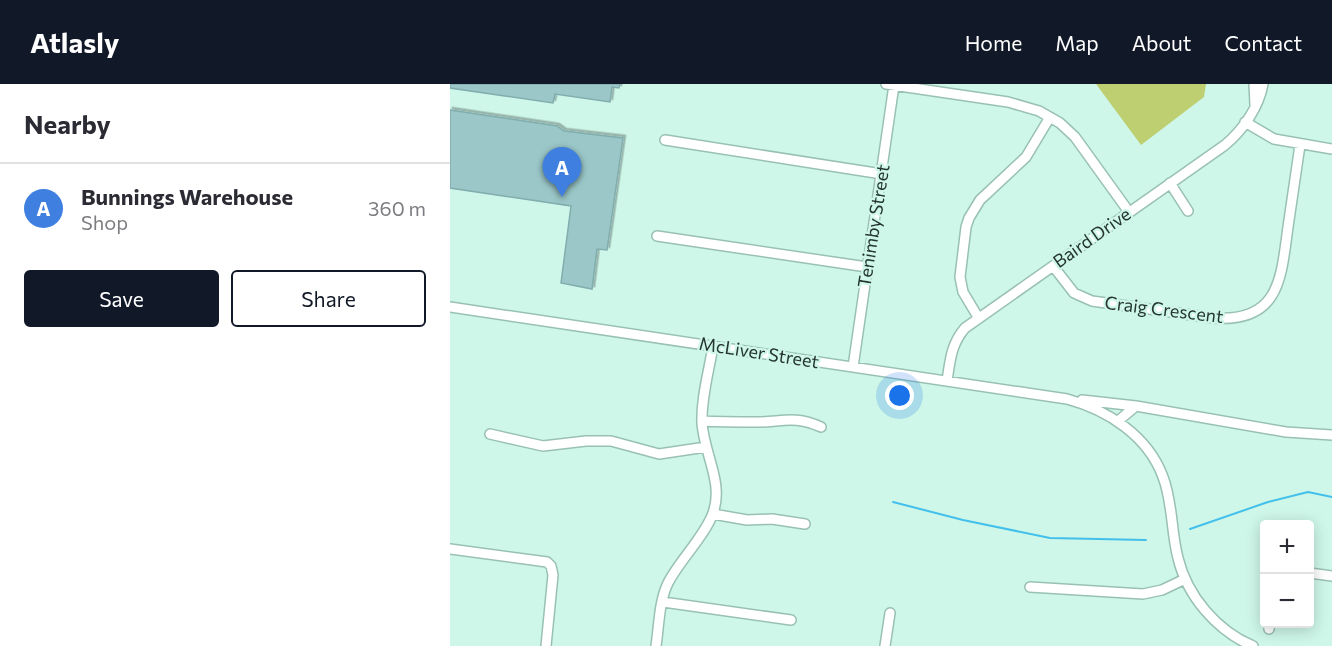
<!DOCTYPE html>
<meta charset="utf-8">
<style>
:root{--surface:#fff;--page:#f2f2f3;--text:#2b2b33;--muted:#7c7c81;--line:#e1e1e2;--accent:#111827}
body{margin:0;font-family:Commissioner,sans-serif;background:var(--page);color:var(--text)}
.controls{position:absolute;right:18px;bottom:18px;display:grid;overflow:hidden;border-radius:6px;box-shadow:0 3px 15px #0003}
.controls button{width:54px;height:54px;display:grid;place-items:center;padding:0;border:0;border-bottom:2px solid var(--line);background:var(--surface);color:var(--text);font:30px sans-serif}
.you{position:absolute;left:450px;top:312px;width:21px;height:21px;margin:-15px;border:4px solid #fff;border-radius:50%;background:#1a73e8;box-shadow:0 0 0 9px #1a73e833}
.badge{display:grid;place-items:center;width:39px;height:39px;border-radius:50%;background:var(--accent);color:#fff;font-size:20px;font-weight:700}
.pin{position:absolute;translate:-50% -50px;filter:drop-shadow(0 2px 3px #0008)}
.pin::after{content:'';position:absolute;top:32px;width:21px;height:18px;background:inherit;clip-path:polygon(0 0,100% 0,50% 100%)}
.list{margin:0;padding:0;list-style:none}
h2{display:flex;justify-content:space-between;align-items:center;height:78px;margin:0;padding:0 24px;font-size:26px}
h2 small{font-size:20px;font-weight:400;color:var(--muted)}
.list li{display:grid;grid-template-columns:39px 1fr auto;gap:18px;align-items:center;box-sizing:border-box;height:90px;padding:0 24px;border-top:2px solid var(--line)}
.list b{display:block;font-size:22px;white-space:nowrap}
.list p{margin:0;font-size:20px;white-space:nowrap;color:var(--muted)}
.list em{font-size:20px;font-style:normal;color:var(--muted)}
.actions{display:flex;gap:12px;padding:18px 24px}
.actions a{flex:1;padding:14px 0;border:2px solid var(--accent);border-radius:6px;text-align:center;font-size:21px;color:var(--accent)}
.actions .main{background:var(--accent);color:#fff}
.map{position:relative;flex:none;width:882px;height:562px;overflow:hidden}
header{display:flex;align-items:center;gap:36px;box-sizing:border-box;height:84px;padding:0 30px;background:var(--accent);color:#fff}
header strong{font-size:28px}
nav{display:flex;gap:33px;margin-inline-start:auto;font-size:21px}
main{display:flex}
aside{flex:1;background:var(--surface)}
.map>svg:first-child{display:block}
.park{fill:#bdcf71}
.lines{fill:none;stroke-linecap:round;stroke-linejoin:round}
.stream{stroke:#42c0eb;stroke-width:2}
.building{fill:#9bc7c8;stroke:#81adae;stroke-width:1.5;filter:url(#shadow)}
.minor-casing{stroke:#99c1b3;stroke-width:12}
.minor{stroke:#fff;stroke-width:9}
.labels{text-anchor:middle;stroke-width:4.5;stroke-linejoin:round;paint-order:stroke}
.street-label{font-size:18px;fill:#253530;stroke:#cef7e9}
</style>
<header>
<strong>Atlasly</strong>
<nav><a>Home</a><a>Map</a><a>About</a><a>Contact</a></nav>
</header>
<main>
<aside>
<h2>Nearby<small></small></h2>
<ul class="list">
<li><span class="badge" style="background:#3f7fe0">A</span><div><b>Bunnings Warehouse</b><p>Shop</p></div><em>360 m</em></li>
</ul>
<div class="actions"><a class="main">Save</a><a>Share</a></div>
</aside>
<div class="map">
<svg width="882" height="562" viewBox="0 0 882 562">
<defs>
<filter id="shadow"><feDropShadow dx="2.5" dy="-2.5" stdDeviation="0" flood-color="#0004"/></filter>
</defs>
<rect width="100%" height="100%" fill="#cef7e9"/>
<path class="park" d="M646,0H756L754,13L691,61Z"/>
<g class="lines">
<path class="stream" d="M443,418L513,436L600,454L696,456
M740,445L818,418L858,408L882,413"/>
</g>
<path class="building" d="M0,0H170L169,4L162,3L160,18L105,10L103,19L0,4Z
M0,26L107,42L114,47L173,54L157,166L147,165L142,205L111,199L121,122L0,104Z"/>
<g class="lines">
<g class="minor-casing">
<path id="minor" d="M436,0L558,18L589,27L610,39L625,53L679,128
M804,0L805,21
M795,38L824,55L882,65
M215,56L432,90
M720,99L738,127
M207,152L417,183
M603,182L624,209L642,217L763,234C830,239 831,194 838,143C842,115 846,88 850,61
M0,223L617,315C658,326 698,352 713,393C723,419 721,448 728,474C737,512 767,547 803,562
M528,233L513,208L510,193L516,143L519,134L530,116L576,73L600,33
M403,283L444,1
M497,297C500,277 501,260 515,244L775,61C793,46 809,23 813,0
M632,316L686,322
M252,337C271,338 291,338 310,338C335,337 346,332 371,343
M668,337L686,322L836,348L882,351
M40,350L93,362L136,357H161L209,370L256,363
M263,430L297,436L322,435L355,440
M0,465L97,478L101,482L103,491L96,562
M860,489L882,492
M580,503L693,510L712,506L735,495
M213,518L341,536
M819,545L820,540
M206,562C209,542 209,517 218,499C229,477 255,452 263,429C274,399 254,370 252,339C251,314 259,287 263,262
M435,562L440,529"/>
</g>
<use href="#minor" class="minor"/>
</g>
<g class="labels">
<g class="street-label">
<text transform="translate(424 142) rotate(-81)" y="6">Tenimby Street</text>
<text transform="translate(642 154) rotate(-35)" y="6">Baird Drive</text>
<text transform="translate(714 226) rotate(7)" y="6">Craig Crescent</text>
<text transform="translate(309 269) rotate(9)" y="6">McLiver Street</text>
</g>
</g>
</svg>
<div class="controls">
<button>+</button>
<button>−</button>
</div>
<div class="you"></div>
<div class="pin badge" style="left:112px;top:113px;background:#3f7fe0">A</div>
</div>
</main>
